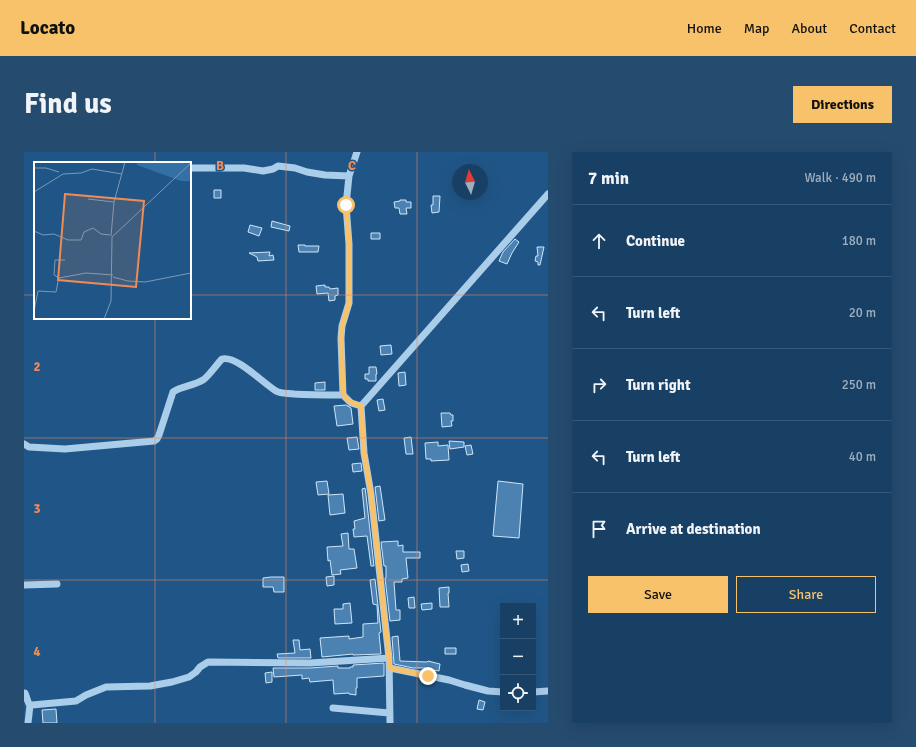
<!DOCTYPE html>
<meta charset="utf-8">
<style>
:root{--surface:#184065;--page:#254b6e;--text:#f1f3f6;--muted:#9fafbf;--line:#365979;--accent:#f8c26a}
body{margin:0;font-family:Signika,sans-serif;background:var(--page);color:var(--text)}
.controls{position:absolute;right:12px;bottom:12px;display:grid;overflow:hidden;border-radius:0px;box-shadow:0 4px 16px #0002}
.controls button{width:36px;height:36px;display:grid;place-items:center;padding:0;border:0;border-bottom:1px solid var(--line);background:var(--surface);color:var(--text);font:20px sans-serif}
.compass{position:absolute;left:428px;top:12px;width:36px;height:36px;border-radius:50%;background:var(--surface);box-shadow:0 4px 16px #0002;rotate:355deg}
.stop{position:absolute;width:12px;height:12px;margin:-9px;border:3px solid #f8c26a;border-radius:50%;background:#fff}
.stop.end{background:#f8c26a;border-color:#fff;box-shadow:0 1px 4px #0008}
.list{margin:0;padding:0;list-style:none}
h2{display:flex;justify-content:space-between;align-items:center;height:52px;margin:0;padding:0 16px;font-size:17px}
h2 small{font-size:13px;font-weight:400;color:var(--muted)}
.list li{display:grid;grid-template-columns:26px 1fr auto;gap:12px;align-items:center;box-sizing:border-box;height:72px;padding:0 16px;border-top:1px solid var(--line)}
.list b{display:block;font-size:15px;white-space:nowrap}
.list em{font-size:13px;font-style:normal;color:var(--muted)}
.actions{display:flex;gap:8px;padding:12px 16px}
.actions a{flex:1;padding:9px 0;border:1px solid var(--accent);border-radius:0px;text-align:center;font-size:14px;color:var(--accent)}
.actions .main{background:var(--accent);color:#111}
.icon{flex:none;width:22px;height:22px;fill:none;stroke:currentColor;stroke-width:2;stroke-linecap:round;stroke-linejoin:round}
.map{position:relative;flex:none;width:524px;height:571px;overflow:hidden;border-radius:0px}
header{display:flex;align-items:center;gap:24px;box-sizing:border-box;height:56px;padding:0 20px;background:var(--accent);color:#111}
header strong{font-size:19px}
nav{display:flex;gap:22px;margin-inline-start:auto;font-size:14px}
.intro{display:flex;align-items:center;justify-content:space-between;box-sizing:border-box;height:96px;padding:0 24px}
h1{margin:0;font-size:28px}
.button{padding:10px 18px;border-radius:0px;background:var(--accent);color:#111;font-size:14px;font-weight:700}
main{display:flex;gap:24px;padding:0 24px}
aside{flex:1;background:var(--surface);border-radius:0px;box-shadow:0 4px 16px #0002}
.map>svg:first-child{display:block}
.building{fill:#4c82b2;stroke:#cee5f8}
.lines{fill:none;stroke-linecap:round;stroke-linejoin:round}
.minor{stroke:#aacdea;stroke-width:7}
.route{stroke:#f8c26a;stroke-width:5}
.grid{fill:none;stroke:#ef8b55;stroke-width:1;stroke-opacity:0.55}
.inset-road{fill:none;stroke:#799ab7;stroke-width:1}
.view{fill:#ef8b55;fill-opacity:0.15;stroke:#ef8b55;stroke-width:2}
.inset-edge{fill:none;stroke:#fff;stroke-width:2}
.grid-label{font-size:13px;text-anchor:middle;font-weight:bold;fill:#ef8b55;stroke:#205687;stroke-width:3;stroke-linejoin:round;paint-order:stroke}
</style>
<header>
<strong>Locato</strong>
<nav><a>Home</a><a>Map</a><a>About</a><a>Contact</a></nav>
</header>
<div class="intro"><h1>Find us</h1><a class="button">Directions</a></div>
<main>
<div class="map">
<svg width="524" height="571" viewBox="0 0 524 571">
<rect width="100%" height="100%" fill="#205687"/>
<path class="building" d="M190,38H197V46H190Z
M409,44H416L415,60L408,61L407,53H409Z
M376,48H382V50H387V56H382L383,62H376L375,56H371L370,50L376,49Z
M248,69L266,74L265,79L247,75Z
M226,73L238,76L235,84L224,80Z
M347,81H356V87H347Z
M491,87L495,90L488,101L483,112L475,109L479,100Z
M274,93H281V94H295L294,100H275Z
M513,95H520L516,113H514V110L511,109L512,104H514Z
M246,100L245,104L249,103L250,108L234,109L233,105L225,101Z
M301,133V135H305L306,137L314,136V143L311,144V148L305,149L304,141L293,142L292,134Z
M367,193L368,202L357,203L356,194Z
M345,215H352L353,222H352V229H344V227H341V222H345Z
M381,220L382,233L375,234L374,221Z
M301,230V238H291V231Z
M359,247L361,258L355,259L353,248Z
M322,253L327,256L329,272L313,274L310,254Z
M417,261H426L427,263H429V269H427L428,274L418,275Z
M333,285L335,297L325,298L323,286Z
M387,285L389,302H382L380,286Z
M425,289L440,290V295L426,297Z
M414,290V294L424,293L425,308L407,309V307H402L401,291Z
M447,293L449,302L443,303L441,294Z
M337,311L338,319L329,320L328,312Z
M303,329L305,342L294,343L292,330Z
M474,329L499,332L495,386L469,384Z
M356,334L361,368L355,369L351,335Z
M341,336L342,343L350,414H347L343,384L330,385L329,377H331L330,369L341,366L338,337Z
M319,342L321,361L306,363L304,343Z
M324,381L325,397H330L333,416L316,418L317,422L308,423L306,408L304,409L303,395L319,394L317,382Z
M374,389V394L379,393V400H396V406H382L384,426L378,427V430H370L372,458H376V468L366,469L361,426H362V414H360L357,390Z
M432,399H440V406L433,407Z
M444,412L445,419L438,420L437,413Z
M310,424V433L303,434L302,425Z
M247,425H260V440H250L249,435H239V426Z
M351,427L357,480L355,481L357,502L329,503V502L298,505L296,486L325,484V487L339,485V472L354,471L353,453L349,452L346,428Z
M425,435V441H424L425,455H416L415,436Z
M390,445L391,456H385L384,446Z
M326,451L328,471L311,472L310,457H319V452Z
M408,451V457L398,458L397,452Z
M374,484L376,509L403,510L404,509L416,512L415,519L402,517V516H389L370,512L368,485Z
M269,488H275L276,498L286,497L287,506H254L253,502L271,501Z
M421,496H432V502H421Z
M360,511V524L333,526V536H332V543L325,542V541L310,542L309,528L286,530L285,526L278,527V523L250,525L249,516H286L314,514V516H326V515H329V513Z
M248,520V530L242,531L241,521Z
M455,548L461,550L459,558L453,557Z
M32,557L33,571H19L18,558Z"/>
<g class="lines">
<path class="minor" d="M333,0L325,24L322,53L325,92V151L318,174L317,186L319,243L327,251L337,254
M166,16H220L239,19L249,17L254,14L271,16L283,20L301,23L325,24
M0,292L5,295L41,297L130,289L133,287L135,283L149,240C157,234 169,234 179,228C184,225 193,212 198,207C212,203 239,231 252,239C257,242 264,241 270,242C286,243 303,243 319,243
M0,433L33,432
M366,516L425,528L441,533L464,539L479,540
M509,540L524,539
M0,541H1C3,545 3,550 6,553H8L52,549L62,543L82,535L126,534L148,530L165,525L172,520L176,515L184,510L286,511L365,506
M309,556L365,561
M4,571L6,553
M366,571L365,506L347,342L340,301L337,254L524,42"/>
</g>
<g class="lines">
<path class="route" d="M322,53L325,92V151L318,174L317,186L319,240C321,249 329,251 337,254L340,301L347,342L366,516L404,524"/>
</g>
<path class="grid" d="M131,0V11M262,0V571M393,0V571M0,143H11M166,143H524M131,166V571M0,286H524M0,428H524"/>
<g transform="translate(10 10)">
<rect width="157" height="157" fill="#205687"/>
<path d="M103,0H157V19H147L103,3Z" fill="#3370a5"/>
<path class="inset-road" d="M0,6H12L25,10M0,30L29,12L47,11L58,7L88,12M54,37L80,40M0,69L9,73L20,72L34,78H47L50,70L59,66L67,72L76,73M77,74L80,40L91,0M31,98H21L20,113L25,116L52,111L79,113M79,115L94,119L111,120L157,111M0,149L4,129L22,130L25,115M70,157L77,139L78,75L157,1"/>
<path class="view" d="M31,32L110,39L102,125L24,118Z"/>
<rect width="157" height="157" class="inset-edge"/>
</g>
<g class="grid-label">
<text x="196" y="18">B</text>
<text x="328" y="18">C</text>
<text x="13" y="219">2</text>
<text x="13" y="361">3</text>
<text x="13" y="504">4</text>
</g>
</svg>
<div class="controls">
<button>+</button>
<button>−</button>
<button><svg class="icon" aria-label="locate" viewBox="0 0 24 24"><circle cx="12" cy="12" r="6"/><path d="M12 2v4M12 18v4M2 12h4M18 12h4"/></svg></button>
</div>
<svg class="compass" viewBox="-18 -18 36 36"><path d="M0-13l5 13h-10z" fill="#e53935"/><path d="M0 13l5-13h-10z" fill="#9fafbf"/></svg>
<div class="stop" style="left:322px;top:53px"></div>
<div class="stop end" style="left:404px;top:524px"></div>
</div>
<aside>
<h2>7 min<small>Walk · 490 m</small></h2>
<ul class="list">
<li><svg class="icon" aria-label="ahead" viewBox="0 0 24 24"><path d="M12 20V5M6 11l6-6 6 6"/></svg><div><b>Continue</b></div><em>180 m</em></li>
<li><svg class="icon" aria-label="left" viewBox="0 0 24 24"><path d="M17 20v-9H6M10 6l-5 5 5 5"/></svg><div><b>Turn left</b></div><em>20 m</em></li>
<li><svg class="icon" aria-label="right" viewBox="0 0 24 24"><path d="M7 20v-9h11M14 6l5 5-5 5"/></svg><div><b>Turn right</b></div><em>250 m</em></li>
<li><svg class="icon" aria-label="left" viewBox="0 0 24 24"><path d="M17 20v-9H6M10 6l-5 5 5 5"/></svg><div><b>Turn left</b></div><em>40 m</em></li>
<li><svg class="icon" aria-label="arrive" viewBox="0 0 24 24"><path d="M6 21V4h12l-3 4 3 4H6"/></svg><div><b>Arrive at destination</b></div></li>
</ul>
<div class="actions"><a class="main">Save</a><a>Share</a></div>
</aside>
</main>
